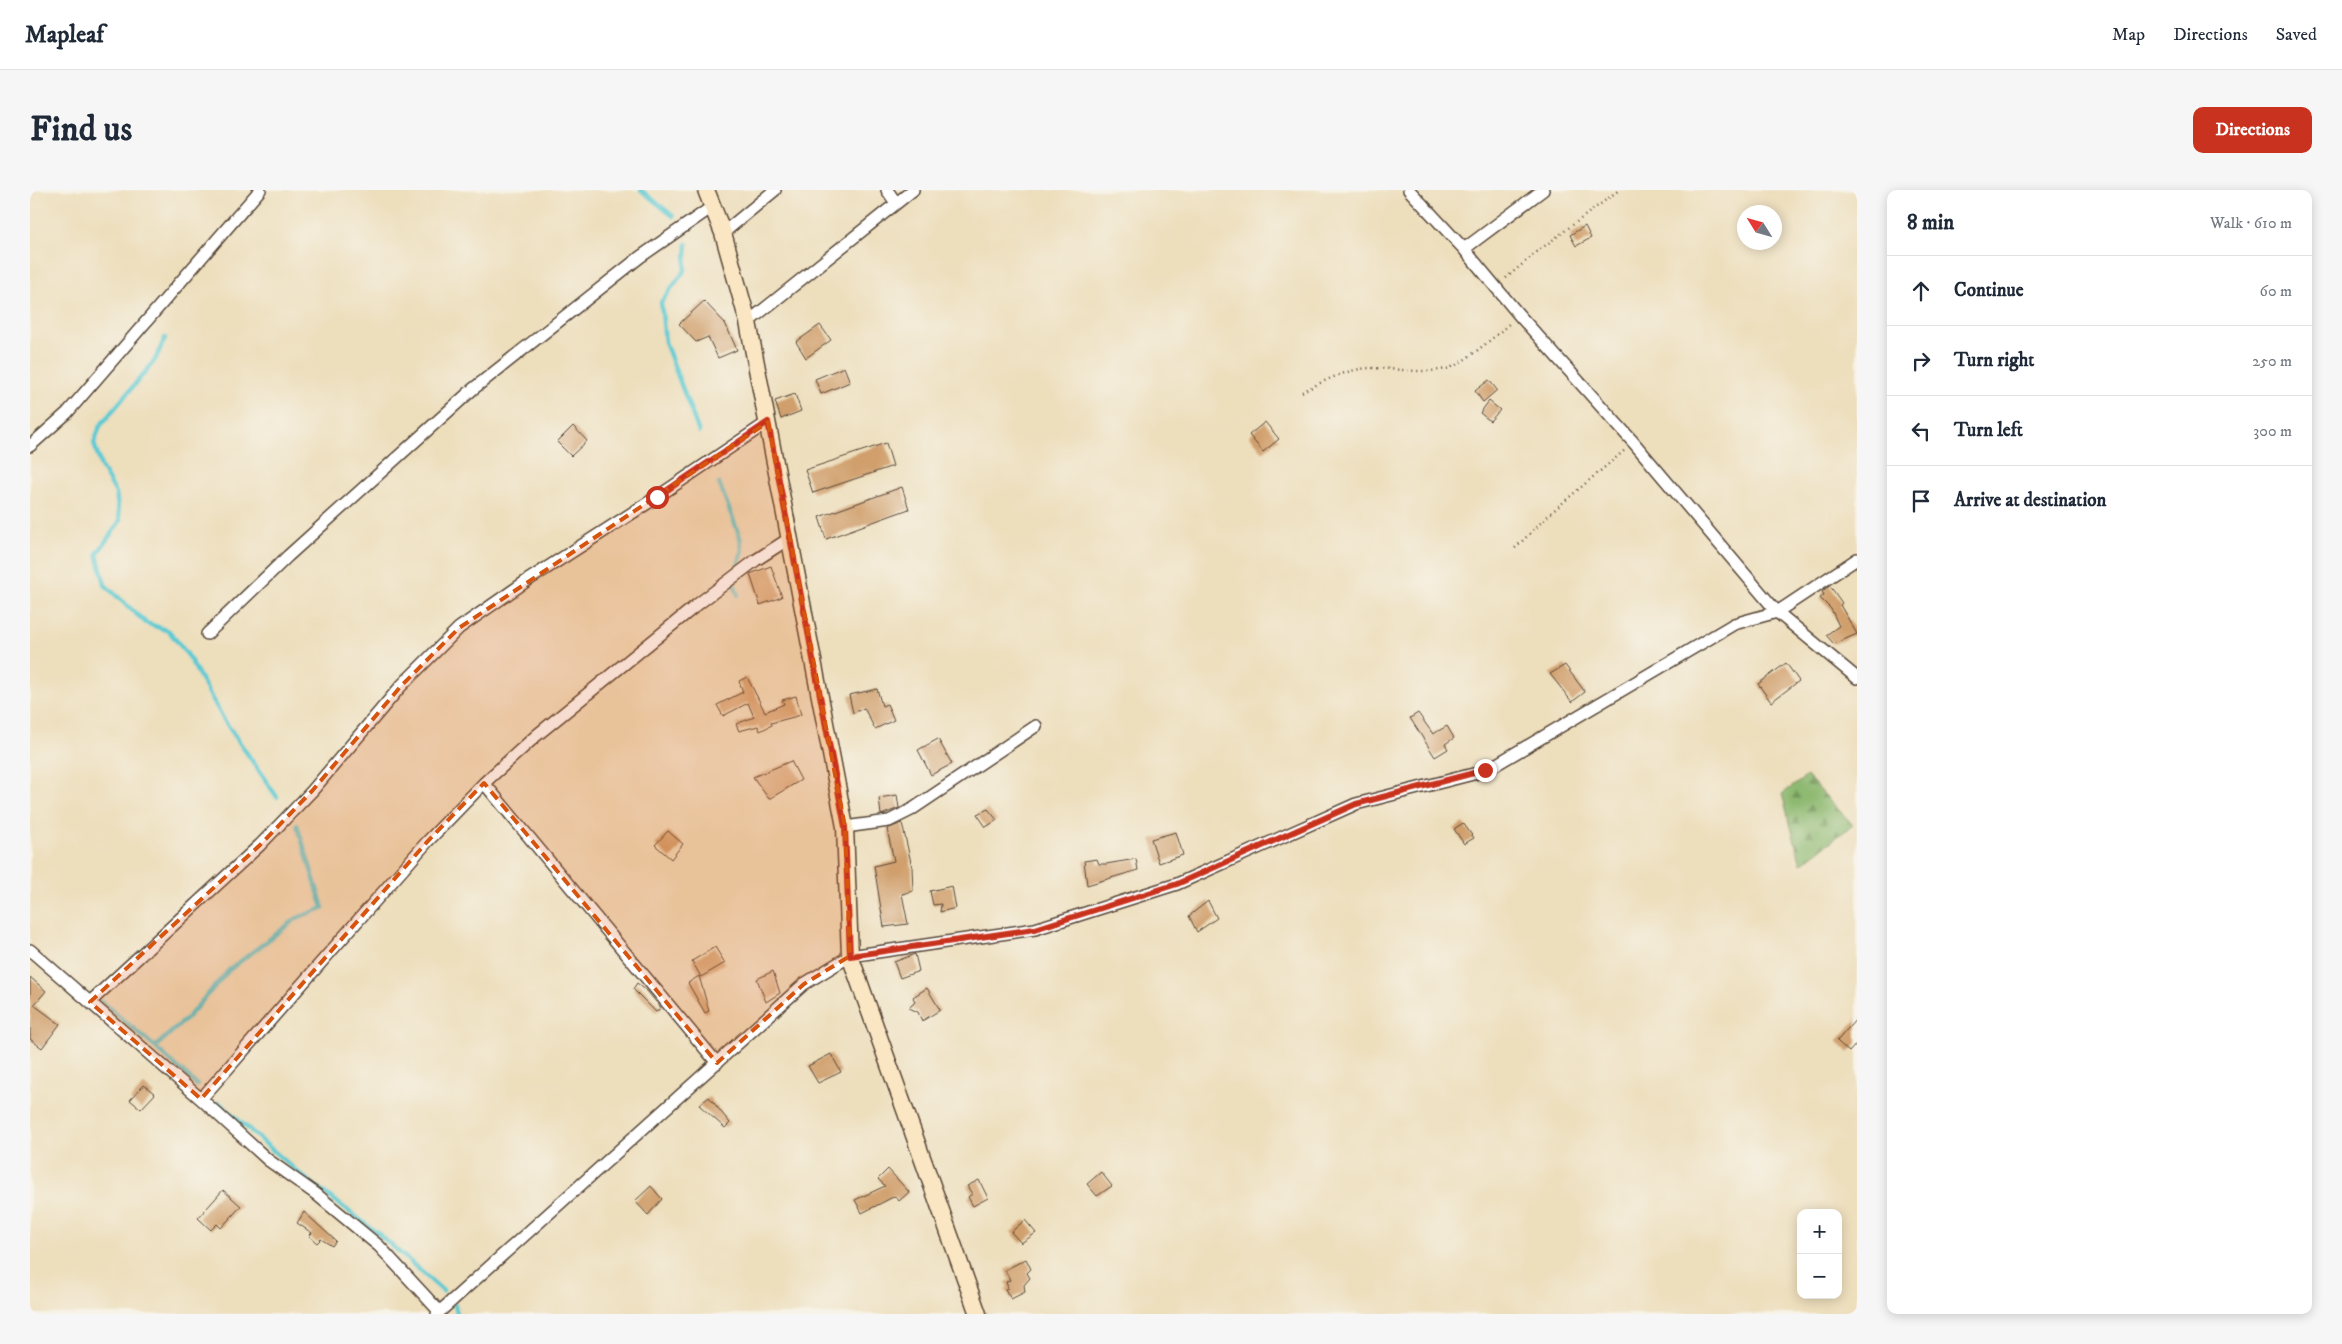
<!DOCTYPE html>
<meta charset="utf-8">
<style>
:root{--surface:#fff;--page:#f6f6f7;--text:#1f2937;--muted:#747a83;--line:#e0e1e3;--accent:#c8321e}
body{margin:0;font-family:"IM FELL DW Pica",serif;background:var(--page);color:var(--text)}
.controls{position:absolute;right:15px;bottom:15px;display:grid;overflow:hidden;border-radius:10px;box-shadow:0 2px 12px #0003}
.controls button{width:45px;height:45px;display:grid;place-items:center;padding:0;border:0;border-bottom:1px solid var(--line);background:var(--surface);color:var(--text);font:25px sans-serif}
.compass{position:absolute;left:1707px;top:15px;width:45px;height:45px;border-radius:50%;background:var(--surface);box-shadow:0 2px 12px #0003;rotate:307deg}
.stop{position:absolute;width:15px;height:15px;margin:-11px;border:4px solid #c8321e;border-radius:50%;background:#fff}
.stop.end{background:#c8321e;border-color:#fff;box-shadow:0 1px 5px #0008}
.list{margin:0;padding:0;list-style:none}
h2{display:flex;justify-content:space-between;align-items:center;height:65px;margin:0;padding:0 20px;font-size:21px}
h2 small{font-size:16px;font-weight:400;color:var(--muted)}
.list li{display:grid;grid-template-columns:32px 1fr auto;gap:15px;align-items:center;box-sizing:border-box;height:70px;padding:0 20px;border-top:1px solid var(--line)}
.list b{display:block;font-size:19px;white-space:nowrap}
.list em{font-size:16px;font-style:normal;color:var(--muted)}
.icon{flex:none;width:28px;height:28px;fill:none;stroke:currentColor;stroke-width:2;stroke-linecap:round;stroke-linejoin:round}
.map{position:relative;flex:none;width:1827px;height:1124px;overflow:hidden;border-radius:10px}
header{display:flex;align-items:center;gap:30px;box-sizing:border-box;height:70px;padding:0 25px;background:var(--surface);border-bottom:1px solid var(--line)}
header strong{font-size:24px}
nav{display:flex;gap:28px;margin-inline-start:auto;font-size:18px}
.intro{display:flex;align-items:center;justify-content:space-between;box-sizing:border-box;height:120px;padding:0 30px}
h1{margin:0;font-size:35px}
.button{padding:12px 22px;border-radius:10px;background:var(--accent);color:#fff;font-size:18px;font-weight:700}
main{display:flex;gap:30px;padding:0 30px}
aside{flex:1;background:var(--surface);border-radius:10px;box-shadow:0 2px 12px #0003}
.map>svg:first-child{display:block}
.forest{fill:url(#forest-firs);stroke:#647248}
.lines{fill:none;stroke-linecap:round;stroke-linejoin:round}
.stream{stroke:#5dcad3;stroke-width:4.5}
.building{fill:#d09f6c}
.street-casing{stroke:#564536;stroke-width:14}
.secondary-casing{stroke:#564536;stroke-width:19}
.path{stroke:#564536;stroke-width:2.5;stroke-dasharray:1 4;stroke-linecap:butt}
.street{stroke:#fff;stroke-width:11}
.secondary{stroke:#fbe6c3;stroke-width:16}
.route{stroke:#c8321e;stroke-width:6}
.marked{fill:#d7540e;fill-opacity:0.2;stroke:#d7540e;stroke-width:4;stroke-dasharray:10 6;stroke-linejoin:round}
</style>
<header>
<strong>Mapleaf</strong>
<nav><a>Map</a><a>Directions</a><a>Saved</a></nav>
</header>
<div class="intro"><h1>Find us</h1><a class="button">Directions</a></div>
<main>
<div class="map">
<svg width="1827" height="1124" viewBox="0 0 1827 1124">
<defs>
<pattern id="forest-firs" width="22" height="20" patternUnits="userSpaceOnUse" patternTransform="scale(1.25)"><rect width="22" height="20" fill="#8eb971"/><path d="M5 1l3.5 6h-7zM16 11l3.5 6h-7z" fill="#75975c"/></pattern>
</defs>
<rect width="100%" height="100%" fill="#f7f3e8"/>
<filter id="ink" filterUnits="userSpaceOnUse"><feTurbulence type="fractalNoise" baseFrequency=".02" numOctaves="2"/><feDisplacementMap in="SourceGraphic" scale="10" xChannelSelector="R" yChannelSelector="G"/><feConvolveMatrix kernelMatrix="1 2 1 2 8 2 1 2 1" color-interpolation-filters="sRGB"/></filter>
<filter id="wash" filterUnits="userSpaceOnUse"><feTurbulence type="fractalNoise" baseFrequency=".0096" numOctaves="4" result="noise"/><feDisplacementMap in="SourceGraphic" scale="20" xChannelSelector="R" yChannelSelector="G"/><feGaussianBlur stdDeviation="1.12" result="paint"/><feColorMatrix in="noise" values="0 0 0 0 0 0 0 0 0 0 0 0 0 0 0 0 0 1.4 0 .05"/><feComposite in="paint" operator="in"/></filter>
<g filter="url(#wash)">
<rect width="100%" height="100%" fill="#eddebc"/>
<path class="forest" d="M1777,586L1823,635L1771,674L1752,604Z"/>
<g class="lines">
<path class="stream" d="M611,0L643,26
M657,54L655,80L631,112L635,152L669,242
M135,148L125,170L70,236L64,253L71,277L86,303L90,331L67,364L75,395L116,433L139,441L157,464L194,530L247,607
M689,293L710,347L712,361L706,382
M704,394L708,405
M71,811L125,857
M167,895L125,857L158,827L199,780L267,728L293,718L267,635
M189,913L271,985L350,1045L413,1101
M425,1115L427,1124"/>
</g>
<g id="blocks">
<path class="building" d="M1555,36L1561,48L1546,56L1540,45Z
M674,111L695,133L707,160L688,168L678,147L666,152L649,134Z
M790,135L801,150L776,168L766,152Z
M814,177L820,192L791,204L785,189Z
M1459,190L1467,200L1453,212L1445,201Z
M765,204L771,221L751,229L745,211Z
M1459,211L1470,220L1460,231L1450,223Z
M1235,232L1249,249L1233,262L1219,245Z
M543,236L557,251L541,266L527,252Z
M856,253L863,276L783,303L775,280Z
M872,297L879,319L796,349L789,327Z
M741,376L752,407L730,415L720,384Z
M1800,396L1812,413L1810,415L1827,444L1804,454L1796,445L1809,436L1801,419L1790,408L1794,405L1792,401Z
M1756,473L1769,491L1741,512L1728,494Z
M1535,475L1555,502L1542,512L1520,484Z
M717,487L735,522L754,514L752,510L766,506L771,525L741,533L742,535L730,541L728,536L709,541L706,534L724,527L718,513L693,526L687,515L713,502L709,491Z
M847,499L852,516L857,514L864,530L845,539L834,518L823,523L819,505Z
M1388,523L1403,544L1417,536L1424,548L1415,554L1418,559L1405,567L1380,528Z
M908,549L922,574L901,585L888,560Z
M761,571L771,590L739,609L723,587Z
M867,605L869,618L851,625L849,608Z
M958,619L967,630L956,637L947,624Z
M872,633L882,677L883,701L872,704L878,734L854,737L844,676L864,671L857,639Z
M1433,633L1444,648L1434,654L1424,639Z
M638,641L653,654L641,669L625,655Z
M1146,642L1153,665L1129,673L1121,649Z
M1067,669L1069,674H1076L1106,669L1108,680L1057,695L1054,671Z
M922,696L926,718L910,722L911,714L903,715L900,701Z
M1178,711L1187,728L1167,742L1159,726Z
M685,757L695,773L671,787L662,771Z
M885,764L889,781L870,788L864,772Z
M743,781L750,803L736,812L727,789Z
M669,786L679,821L675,823L658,793Z
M0,787L16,801L4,815L30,834L12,858L0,849Z
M607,793L617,801L631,818L626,822L603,799Z
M897,798L910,820L892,831L888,822L879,818L885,812L883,807Z
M1827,828V853L1819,862L1807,851Z
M801,864L811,882L788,893L778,876Z
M114,895L125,904L111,919L100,910Z
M679,907L700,933L695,938L669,915Z
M858,979L879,1002L869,1011L865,1006L832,1023L825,1010L855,996L848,989Z
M1071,982L1082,996L1067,1006L1057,994Z
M949,990L958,1008L943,1016L938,1007L942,1004L937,996Z
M621,996L632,1009L618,1025L605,1011Z
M193,1000L211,1016L191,1038L187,1034L181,1040L168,1028Z
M274,1022L306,1051L302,1056L291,1049L287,1053L279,1046L282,1043L267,1033Z
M995,1030L1006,1043L991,1053L981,1042Z
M996,1069L1001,1079L997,1083L1000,1088L994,1095L995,1102L981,1109L975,1099L978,1098L976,1092L980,1090L975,1080Z"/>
</g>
</g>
<g filter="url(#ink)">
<use href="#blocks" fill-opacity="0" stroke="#564536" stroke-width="1"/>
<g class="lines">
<g class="street-casing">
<path id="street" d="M857,0L866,13
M1379,0L1434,59L1489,125L1604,253L1747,422L1827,369
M693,43L745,0
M1434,59L1513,0
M718,132L883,0
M0,256L37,223L230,0
M177,444L258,366L443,199L610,67L682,17
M454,593L687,873
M815,637L859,631L881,620L1006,536
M0,760L171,909L238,970L286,1004L349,1056L409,1121
M60,812L230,655L282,601L371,496L429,438L498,390L627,307L738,232
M171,909L397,652L454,593L507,545L668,414L726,370L760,348
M407,1124L774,794L820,766L1005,739L1147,694L1326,614L1455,581L1704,434L1747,422L1827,488"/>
</g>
<g class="secondary-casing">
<path id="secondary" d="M676,0L693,43L718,132L815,637L820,766L948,1124"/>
</g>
<path class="path" d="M1476,88L1508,61L1589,0
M1272,202C1292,192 1316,179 1340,178C1364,178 1391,184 1416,179C1431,176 1468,144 1480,133
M1485,358L1523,321L1595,260"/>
<use href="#street" class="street"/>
<use href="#secondary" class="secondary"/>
</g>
</g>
<g class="lines" filter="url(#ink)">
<path class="route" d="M627,307L738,232L815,637L820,766L1005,739L1147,694L1326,614L1455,580"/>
</g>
<path class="marked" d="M738,232L815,637L820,766L774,794L687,873L454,593L397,652L171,909L60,812L230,655L282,601L371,496L429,438Z"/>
</svg>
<div class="controls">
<button>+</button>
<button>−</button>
</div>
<svg class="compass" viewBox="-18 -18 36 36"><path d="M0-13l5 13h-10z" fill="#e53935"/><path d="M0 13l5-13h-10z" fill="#747a83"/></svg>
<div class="stop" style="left:627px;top:307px"></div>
<div class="stop end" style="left:1455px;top:580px"></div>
</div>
<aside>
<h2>8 min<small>Walk · 610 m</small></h2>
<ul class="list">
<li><svg class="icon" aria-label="ahead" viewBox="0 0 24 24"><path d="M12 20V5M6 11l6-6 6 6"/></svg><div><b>Continue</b></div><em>60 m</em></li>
<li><svg class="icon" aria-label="right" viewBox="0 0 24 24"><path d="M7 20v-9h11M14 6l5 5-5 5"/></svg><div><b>Turn right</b></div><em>250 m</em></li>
<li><svg class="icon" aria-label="left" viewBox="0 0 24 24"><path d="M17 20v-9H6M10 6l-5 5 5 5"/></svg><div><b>Turn left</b></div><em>300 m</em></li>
<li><svg class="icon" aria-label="arrive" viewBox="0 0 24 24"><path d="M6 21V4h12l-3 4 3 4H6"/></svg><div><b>Arrive at destination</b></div></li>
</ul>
</aside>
</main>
